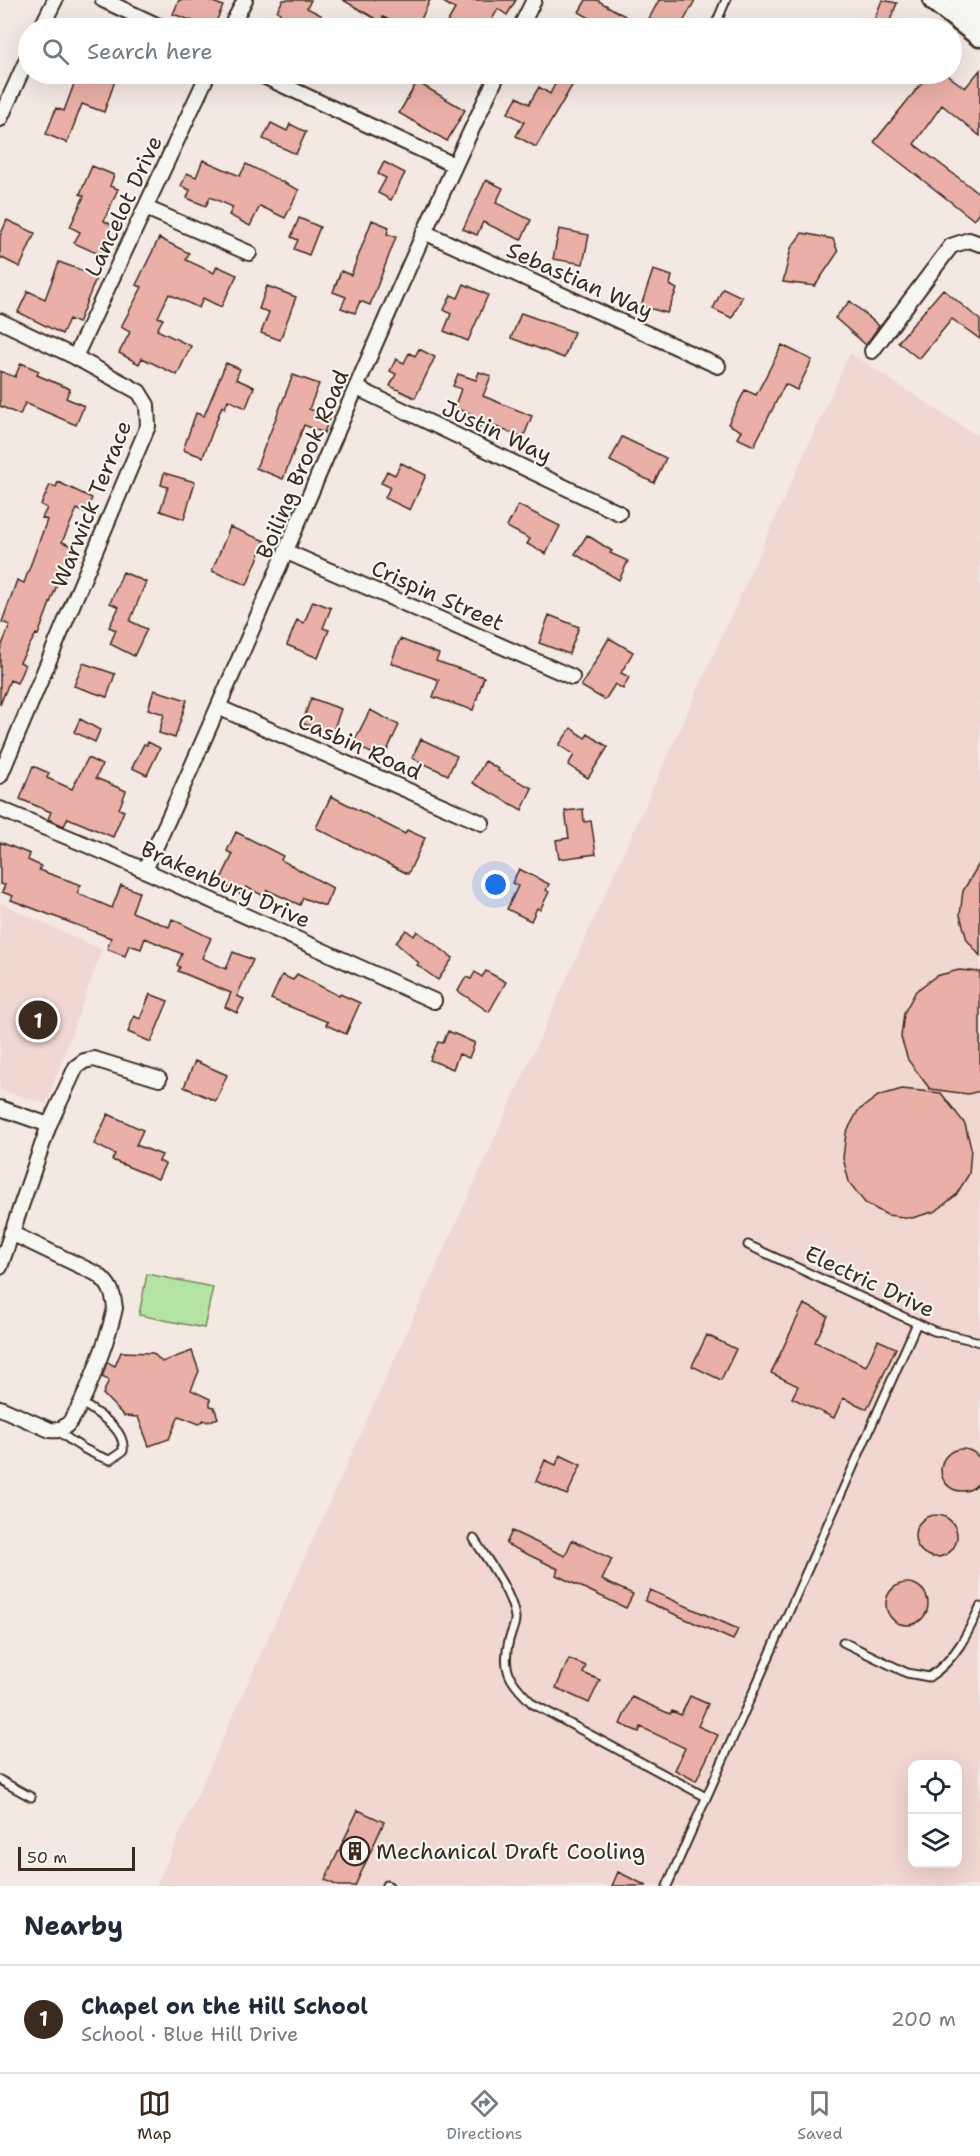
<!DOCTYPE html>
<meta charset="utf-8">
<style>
:root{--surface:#fff;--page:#f2f2f3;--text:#1f2937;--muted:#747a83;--line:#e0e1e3;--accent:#3b2a1e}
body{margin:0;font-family:"Shantell Sans",sans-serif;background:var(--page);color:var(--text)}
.controls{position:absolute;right:18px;bottom:18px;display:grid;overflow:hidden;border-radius:12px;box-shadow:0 6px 24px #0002}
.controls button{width:54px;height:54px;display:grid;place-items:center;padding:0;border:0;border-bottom:2px solid var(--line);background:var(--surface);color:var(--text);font:30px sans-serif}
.scale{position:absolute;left:18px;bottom:15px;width:117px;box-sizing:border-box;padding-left:6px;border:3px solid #3b2a1e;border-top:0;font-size:16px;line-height:21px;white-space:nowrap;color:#3b2a1e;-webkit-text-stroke:4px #f6f6f2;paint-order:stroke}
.you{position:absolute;left:496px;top:885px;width:21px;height:21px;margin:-15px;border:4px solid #fff;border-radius:50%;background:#1a73e8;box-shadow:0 0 0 9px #1a73e833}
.badge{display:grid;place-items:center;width:39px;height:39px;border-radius:50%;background:var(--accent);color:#fff;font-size:20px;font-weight:700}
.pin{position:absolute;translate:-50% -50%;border:3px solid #fff;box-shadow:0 2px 6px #0006}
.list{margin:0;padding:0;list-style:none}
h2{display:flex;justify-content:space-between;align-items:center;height:78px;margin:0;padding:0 24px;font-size:26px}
h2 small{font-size:20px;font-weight:400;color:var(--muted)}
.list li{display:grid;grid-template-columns:39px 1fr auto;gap:18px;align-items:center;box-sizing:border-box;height:108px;padding:0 24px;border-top:2px solid var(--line)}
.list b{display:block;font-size:22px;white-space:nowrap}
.list p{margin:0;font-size:20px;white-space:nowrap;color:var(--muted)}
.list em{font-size:20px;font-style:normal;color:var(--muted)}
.icon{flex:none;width:33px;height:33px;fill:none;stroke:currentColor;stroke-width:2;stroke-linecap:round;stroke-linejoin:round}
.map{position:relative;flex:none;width:980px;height:1886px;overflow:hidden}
.search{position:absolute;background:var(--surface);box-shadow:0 6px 24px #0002;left:18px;right:18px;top:18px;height:66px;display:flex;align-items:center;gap:15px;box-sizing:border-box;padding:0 21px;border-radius:33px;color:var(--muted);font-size:22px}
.sheet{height:186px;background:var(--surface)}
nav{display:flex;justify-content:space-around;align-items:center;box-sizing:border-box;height:84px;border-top:2px solid var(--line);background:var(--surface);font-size:16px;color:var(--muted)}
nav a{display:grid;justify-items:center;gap:3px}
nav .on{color:var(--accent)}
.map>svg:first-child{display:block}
.built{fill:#f1d7d1;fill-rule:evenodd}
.green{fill:#b4e4a3;stroke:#788760;stroke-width:1.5}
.building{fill:#eaafa6;stroke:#3b2a1e;stroke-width:1.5}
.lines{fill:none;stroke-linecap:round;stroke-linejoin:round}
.service-casing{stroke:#3b2a1e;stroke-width:11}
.minor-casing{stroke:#3b2a1e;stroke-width:18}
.primary-casing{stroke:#3b2a1e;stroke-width:27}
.service{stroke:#f6f6f2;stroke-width:7}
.minor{stroke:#f6f6f2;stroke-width:14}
.primary{stroke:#f6f6f2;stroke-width:22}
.labels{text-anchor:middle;stroke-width:4.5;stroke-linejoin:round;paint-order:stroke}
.street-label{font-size:22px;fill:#3b2a1e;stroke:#f6f6f2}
.poi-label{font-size:22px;fill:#3b2a1e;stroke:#f6f6f2;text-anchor:start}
</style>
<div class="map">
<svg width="980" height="1886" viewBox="0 0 980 1886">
<rect width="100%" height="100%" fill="#f4e8e3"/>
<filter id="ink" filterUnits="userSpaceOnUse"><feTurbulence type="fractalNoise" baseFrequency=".0167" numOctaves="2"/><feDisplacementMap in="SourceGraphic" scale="12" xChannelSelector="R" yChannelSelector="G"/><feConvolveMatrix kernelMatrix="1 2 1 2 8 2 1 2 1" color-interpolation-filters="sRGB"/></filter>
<g filter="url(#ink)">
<path class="built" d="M850,353L980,438V1886H156ZM912,1764H958V1864H912Z
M0,903L102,950L46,1104L0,1090Z"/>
<path class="green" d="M147,1274L213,1287L204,1328L139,1315Z"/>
<path class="building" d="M179,0H208L223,6L213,28L173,14Z
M283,0H311L307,8L321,15L315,28H272L280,13L277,11Z
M343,0H430L417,28H407L383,17L381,22Z
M440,0H516L507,15L498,9L487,28H444L455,9Z
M586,0H597L625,16L618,28H591L595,21L579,12Z
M659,0H695L680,28H644Z
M882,0L897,3L887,28H871Z
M980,70V136L942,105L914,144L980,194V212L974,220L874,142L929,74H946L965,88Z
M88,74H102L116,78L104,112L82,104L67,143L46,134L56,108L64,111L77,76L86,79Z
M560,74H579L536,147L516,136L524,122L508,113L517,97L529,104L539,87L550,94Z
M417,82L465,110L447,141L399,113Z
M271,123L287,131L290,124L306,132L296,154L263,139Z
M203,160L240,176L246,164L299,190L285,218L260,206L250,226L229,215L233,207L210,197L206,206L187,198L190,190L181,186L187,173L196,177Z
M384,162L405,173L391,200L378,193L386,178L378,174Z
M92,166L114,175L110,186L118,189L104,221L114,226L101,255L74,243L80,232L70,227L84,196L80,194Z
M486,180L503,188L496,203L531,220L521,240L483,222L477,235L463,229Z
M299,218L320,227L309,255L294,249L298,240L291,237Z
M7,220L35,233L20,267L0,257V236Z
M372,220L389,227L387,234L396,237L370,305L360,301L355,313L341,308L346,297L333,292L341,271L351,275Z
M559,229L589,235L583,264L553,259Z
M802,233L833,239L838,252L815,286L783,282L791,248Z
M159,238L189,253L186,260L214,273L217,266L237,275L221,307L203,298L199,308L169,294L158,317L163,319L157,330L191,346L177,375L142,358L139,364L119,353L130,332L121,327L142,287L136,285Z
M59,262L97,276L78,323L69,319L62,334L18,312L28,291L45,299Z
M653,270L672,276L670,285L677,289L667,313L641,306Z
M464,284L488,295L468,341L444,331L451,314L444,310L451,295L458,298Z
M267,286L296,297L280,340L261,333L269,312L259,309Z
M723,288L742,297L732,318L713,309Z
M943,289L980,320V339L952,319L919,359L898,342Z
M850,301L879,326L866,345L835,318Z
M521,313L574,332L564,358L511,338Z
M782,345L812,360L797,390L785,384L754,446L737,438L741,431L728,424L745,390L756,395Z
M419,349L435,357L415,398L390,386L396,374L390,371L396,359L404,363L409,353L415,356Z
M21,363L39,371L37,375L70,389L66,398L84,406L76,425L25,403L20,415L0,406V371L15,377Z
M226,363L240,369L236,379L254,387L246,408L228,400L225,408L222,406L203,457L183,450L196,413L204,416Z
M479,372L491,376L483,396L532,416L523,438L482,421L480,427L469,422L472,414L454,408L461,389L453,386L458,374L476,380Z
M293,375L319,384L309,409L330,416L324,433L304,425L283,479L256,468Z
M622,437L666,458L654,483L610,461Z
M401,463L426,475L410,510L385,498L390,487L381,483L387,471L395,475Z
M164,473L195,482L184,519L160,511L168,487L161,485Z
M58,482L92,498L85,513L77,509L62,542L75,547L62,583L58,582L38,635L36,634L20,662L25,665L17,683L10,680L0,705V650L10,625L2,622L17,580L24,583L47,520L42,518L47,508L41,505L50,485L56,487Z
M518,505L560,526L546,554L527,544L530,539L507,527Z
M230,527L265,541L247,585L212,571Z
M587,535L612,551L610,553L628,561L619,580L575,554Z
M123,572L146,582L130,621L147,629L134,656L110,644L116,630L109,627L119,607L110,603Z
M313,601L331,608L323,628L329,630L318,658L287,645L297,620L304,623Z
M549,615L579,627L569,654L539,643Z
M609,638L633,652L621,673L629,677L623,689L615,684L605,700L581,686Z
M400,639L439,654L436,661L484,677L473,710L433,697L439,680L391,663Z
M83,663L115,674L107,697L74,686Z
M154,690L187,700L175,738L159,733L164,714L148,709Z
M311,698L341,709L332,734L302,723Z
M370,710L399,725L383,759L353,744Z
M80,719L100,730L95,742L74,732Z
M571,728L585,738L588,734L608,747L588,778L568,765L574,755L559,745Z
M421,739L457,756L448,775L412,758Z
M148,742L160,748L147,775L132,768L144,744L147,745Z
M88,758L102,765L96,778L126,791L119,809L124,811L113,837L68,818L64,826L48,819L51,812L20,799L33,766L49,773L47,778L72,789Z
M485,761L499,769L498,771L532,788L522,810L473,783Z
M331,796L405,834L407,830L425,838L408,874L316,828Z
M583,809L584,822L591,821L596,854L559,859L556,840L569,838L565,811Z
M236,832L283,856L281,860L333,888L325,906L303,898L300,905L267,890L264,896L246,887L242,895L219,883L233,854L227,851Z
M0,842L30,854L28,860L41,866L39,870L81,885L77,893L112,908L121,885L139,892L132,912L169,927L172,919L211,938L202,958L226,969L233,952L253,960L237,996L244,999L237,1013L225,1007L231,993L178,971L180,967L177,965L182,954L145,938L141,949L129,945L125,956L107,949L111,938L11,900L13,896L2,892L5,885L0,884Z
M980,862V956L967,940L960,915L963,891Z
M519,869L549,884L546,890L549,892L540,910L537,908L531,921L507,909L518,886L512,883Z
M406,930L414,936L417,931L453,958L438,980L417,965L419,963L396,943Z
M959,970L980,972V1091L968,1094L930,1089L908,1060L901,1037L904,1013L916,991L936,976Z
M486,971L506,982L489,1012L458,991L466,977L471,979L475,972L482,977Z
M297,974L339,996L340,994L360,1003L346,1034L326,1025L328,1022L271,999L282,975L293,980Z
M150,994L168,1001L151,1042L128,1032L134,1016L140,1019Z
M448,1031L475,1043L469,1058L459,1054L453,1069L430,1060L438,1042L443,1043Z
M195,1061L227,1075L216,1101L184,1087Z
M902,1089L941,1093L965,1124L971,1148L969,1174L956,1195L936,1211L912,1218L887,1215L865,1203L849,1182L843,1158L846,1133L858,1111L878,1096Z
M108,1114L143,1130L136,1145L162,1155L159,1161L165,1164L158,1179L112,1160L115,1154L94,1144Z
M804,1304L828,1316L815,1342L866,1366L878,1340L896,1348L867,1409L843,1398L834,1418L792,1398L798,1386L771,1373Z
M707,1335L736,1349L721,1380L692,1366Z
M192,1351L199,1371L191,1390L210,1399V1406L214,1407L218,1418L207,1422L204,1420L199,1424L179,1416L169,1439L149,1446L138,1417L124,1416L103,1394L109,1380L102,1377L107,1362L115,1366L121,1352L153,1353L162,1362Z
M941 1470a21 21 0 1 1 42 0a21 21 0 1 1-42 0Z
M560,1455L581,1465L567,1495L536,1481L545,1460L556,1465Z
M915 1536a21 21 0 1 1 42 0a21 21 0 1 1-42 0Z
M512,1531L565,1556L572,1540L612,1559L602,1580L633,1594L626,1608L556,1575L558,1569L506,1544Z
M886 1604a21 21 0 1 1 42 0a21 21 0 1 1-42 0Z
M650,1590L738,1629L733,1640L645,1601Z
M569,1659L586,1666L583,1673L600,1680L589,1703L556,1688Z
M690,1696L708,1704L698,1726L718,1735L696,1781L675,1770L685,1748L641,1727L639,1732L620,1724L632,1697L670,1714L672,1711L681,1715Z
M358,1810L384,1822L355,1886H338L325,1880Z
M618,1872L647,1886H612Z"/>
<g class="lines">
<g class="service-casing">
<path id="service" d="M714,28L726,0
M748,1245L934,1331L980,1342
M58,1431C74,1444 90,1454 110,1460L123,1451C126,1428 98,1415 81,1402
M474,1539C488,1561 511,1591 515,1617C516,1624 511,1633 509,1640C501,1671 511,1683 533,1704L706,1797
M843,1642L907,1673L929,1677C955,1660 967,1635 980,1607
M0,1780L31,1797
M386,1885L389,1886
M667,1886L917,1323"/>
</g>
<g class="minor-casing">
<path id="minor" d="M103,0L163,28
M41,28L55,0
M230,28L245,0
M520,28L534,0
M259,74L454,165
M0,119L28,57
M146,208L249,253
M424,232L718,366
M0,321L75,357L139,392L147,405L148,426L0,776
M872,351L951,246L969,240L980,244
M75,357L208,74
M357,388L619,513
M287,552L572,677
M220,708L482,823
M0,809L113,856L434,1001
M145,870C267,607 372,335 498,74
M0,1108L49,1125
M0,1267L49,1125L76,1067L84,1061L94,1059L159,1079
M0,1408L50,1430C57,1431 61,1430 67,1425C83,1410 110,1332 115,1308C113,1292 110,1284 97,1274L11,1233"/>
</g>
<g class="primary-casing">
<path id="primary" d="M935,0L980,35
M964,0L980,12"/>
</g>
<use href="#service" class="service"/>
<use href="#minor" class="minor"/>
<use href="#primary" class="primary"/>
</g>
</g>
<defs>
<g id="building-ring" transform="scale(1.5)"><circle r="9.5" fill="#f6f6f2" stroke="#3b2a1e" stroke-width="1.5"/><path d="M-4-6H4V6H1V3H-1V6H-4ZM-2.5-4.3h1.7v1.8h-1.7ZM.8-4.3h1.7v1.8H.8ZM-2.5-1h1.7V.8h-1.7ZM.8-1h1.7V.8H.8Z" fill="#3b2a1e"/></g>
</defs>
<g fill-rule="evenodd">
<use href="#building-ring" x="355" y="1851"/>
</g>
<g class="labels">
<g class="street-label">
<text transform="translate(123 206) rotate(-65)" y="8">Lancelot Drive</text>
<text transform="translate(580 280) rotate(24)" y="8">Sebastian Way</text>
<text transform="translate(497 431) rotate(25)" y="8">Justin Way</text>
<text transform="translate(302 464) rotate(-67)" y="8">Boiling Brook Road</text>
<text transform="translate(91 504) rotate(-68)" y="8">Warwick Terrace</text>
<text transform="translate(438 595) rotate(24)" y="8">Crispin Street</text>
<text transform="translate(360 746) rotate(24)" y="8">Casbin Road</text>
<text transform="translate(226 884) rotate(24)" y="8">Brakenbury Drive</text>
<text transform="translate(870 1281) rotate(25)" y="8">Electric Drive</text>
</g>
<g class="poi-label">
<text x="376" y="1859">Mechanical Draft Cooling</text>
</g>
</g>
</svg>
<div class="controls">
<button><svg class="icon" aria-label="locate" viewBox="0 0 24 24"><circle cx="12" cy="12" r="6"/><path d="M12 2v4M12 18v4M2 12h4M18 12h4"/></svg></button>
<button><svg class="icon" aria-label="layers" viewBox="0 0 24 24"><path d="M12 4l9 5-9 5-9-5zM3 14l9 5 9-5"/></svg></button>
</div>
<div class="scale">50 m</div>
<div class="you"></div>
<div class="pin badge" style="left:38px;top:1020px">1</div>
<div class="search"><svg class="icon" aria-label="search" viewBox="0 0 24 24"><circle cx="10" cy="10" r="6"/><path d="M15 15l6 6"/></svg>Search here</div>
</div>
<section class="sheet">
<h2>Nearby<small></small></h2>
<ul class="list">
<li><span class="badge">1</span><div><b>Chapel on the Hill School</b><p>School · Blue Hill Drive</p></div><em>200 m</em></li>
</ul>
</section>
<nav>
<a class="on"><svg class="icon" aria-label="map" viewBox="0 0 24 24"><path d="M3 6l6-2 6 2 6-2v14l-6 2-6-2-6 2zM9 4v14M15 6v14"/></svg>Map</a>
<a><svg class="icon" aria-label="directions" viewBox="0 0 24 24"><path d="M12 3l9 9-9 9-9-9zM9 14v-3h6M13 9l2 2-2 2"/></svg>Directions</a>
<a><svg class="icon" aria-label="saved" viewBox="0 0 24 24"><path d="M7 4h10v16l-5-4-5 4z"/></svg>Saved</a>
</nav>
